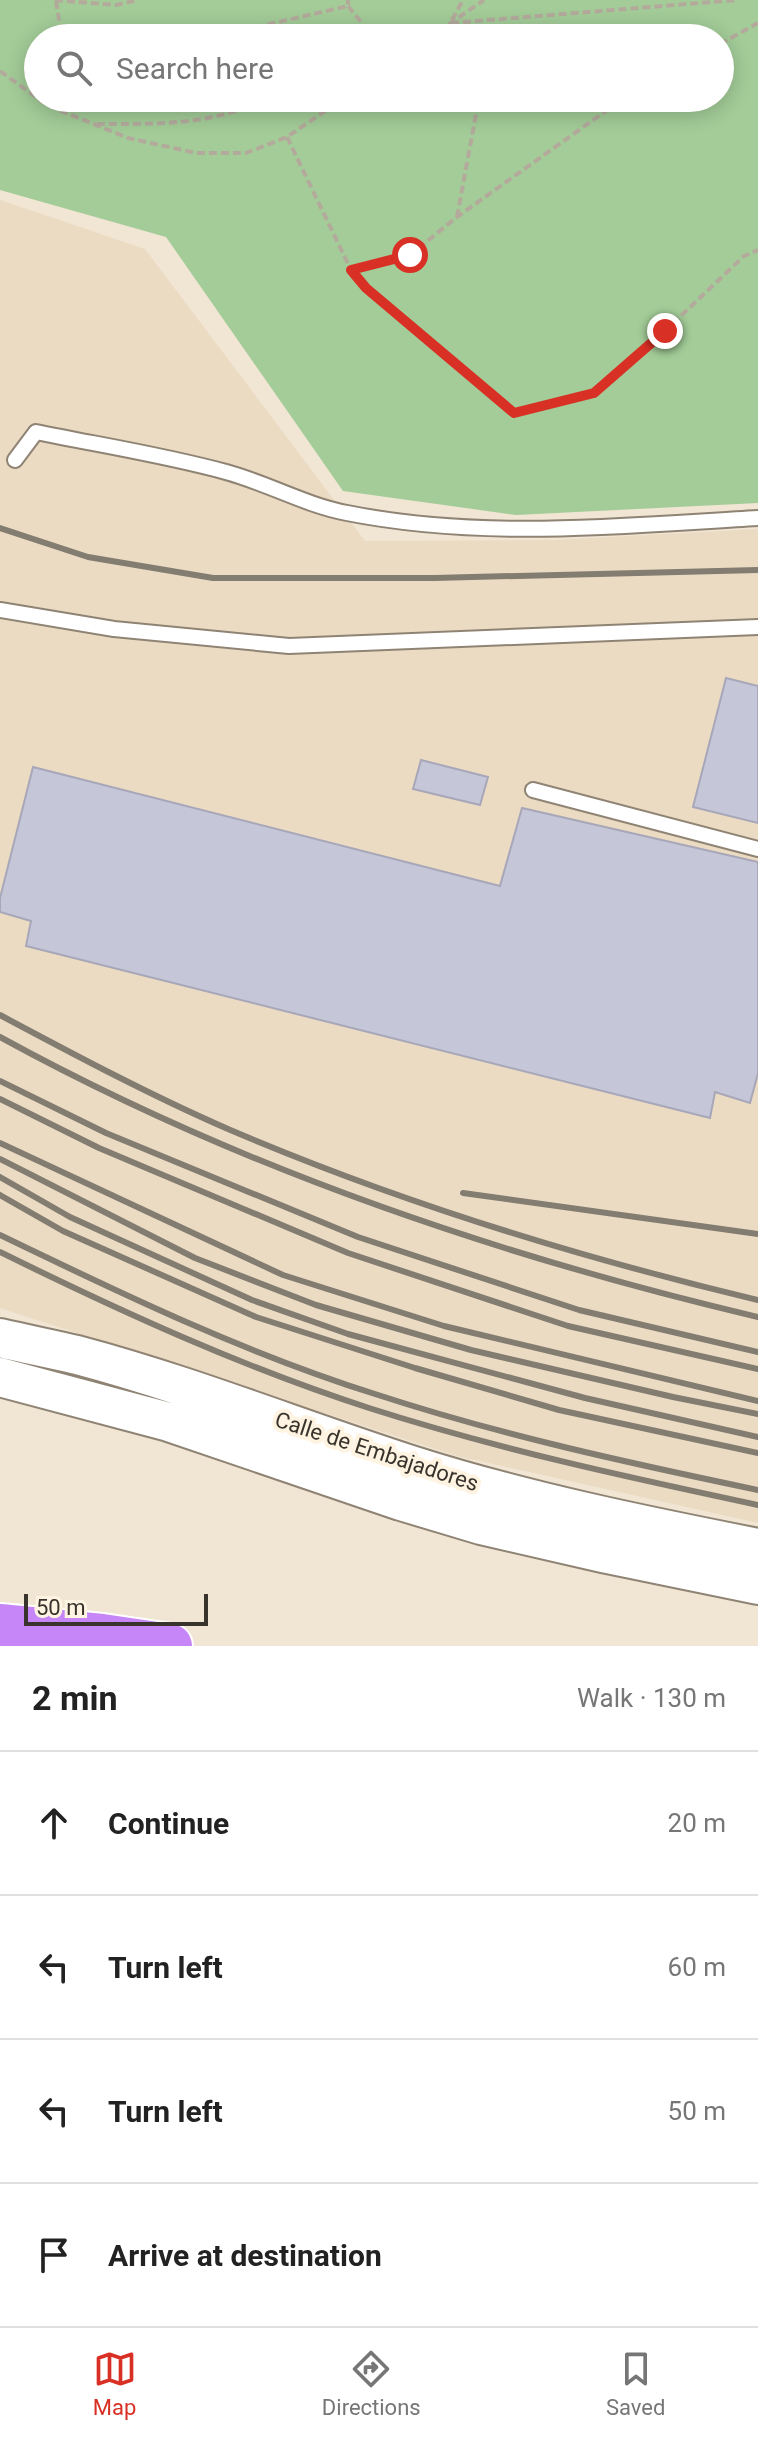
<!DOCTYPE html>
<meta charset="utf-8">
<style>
:root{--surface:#fff;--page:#f6f6f6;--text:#222;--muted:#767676;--line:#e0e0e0;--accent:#d93025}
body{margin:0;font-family:Roboto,sans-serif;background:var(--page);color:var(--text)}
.scale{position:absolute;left:24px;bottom:20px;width:184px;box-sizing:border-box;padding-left:8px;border:4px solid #38342d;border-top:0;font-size:22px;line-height:28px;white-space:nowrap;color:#38342d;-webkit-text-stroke:6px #fff3e1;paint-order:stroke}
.stop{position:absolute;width:24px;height:24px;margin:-18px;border:6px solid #d93025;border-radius:50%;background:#fff}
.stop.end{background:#d93025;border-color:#fff;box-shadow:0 2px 8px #0008}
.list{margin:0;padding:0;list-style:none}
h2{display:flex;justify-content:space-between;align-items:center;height:104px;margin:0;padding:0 32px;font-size:34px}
h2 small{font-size:26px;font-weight:400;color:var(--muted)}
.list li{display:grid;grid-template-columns:52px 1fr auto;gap:24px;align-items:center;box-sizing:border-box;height:144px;padding:0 32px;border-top:2px solid var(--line)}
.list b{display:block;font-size:30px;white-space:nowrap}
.list em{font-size:26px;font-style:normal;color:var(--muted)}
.icon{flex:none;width:44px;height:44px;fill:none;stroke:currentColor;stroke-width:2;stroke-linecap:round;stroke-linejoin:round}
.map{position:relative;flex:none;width:758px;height:1646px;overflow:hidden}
.search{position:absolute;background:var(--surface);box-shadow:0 4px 20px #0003;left:24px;right:24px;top:24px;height:88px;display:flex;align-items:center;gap:20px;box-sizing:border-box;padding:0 28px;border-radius:44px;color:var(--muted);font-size:30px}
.sheet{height:680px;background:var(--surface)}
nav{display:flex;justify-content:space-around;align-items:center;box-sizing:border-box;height:112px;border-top:2px solid var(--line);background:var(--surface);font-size:22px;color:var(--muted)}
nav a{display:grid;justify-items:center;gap:4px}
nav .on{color:var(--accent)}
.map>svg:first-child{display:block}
.built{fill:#ebdbc3}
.green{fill:#a3cc98;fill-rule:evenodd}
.building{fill:#c6c6d9;stroke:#a7a7b9;stroke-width:2}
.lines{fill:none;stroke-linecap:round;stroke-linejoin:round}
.lane-casing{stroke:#8f8474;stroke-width:18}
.secondary-casing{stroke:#8f8474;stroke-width:42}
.highway-casing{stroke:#fff;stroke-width:48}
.path{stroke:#b3aa9c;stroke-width:4;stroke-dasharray:8 4;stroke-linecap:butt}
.lane{stroke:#fff;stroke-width:14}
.secondary{stroke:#fff;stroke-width:38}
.highway{stroke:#c786f8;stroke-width:44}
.rail{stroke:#837c70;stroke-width:6}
.route{stroke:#d93025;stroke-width:10}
.labels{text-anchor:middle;stroke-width:8;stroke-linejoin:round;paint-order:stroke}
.street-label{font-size:22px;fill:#38342d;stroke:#fff3e1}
</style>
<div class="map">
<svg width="758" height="1646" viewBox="0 0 758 1646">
<rect width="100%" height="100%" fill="#f1e5d4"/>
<path class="built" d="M0,200L145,249L365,541L554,540L758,529V1523L457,1456L0,1308Z"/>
<path class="green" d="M0,0H758V503L516,515L343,491L166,237L0,190ZM38,38H720V98H38Z"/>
<path class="building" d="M726,678L758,686V823L693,807Z
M421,760L488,777L480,805L413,789Z
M33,767L500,886L522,808L758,862V1073L750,1103L715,1092L710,1118L26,946L31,921L0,912V898Z"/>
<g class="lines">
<g class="lane-casing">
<path id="lane" d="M15,460L36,432C99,445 164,455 226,472C267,483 305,505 347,513C483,540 621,526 758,518
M0,610L114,629L289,646L758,627
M533,790L758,849"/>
</g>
<g class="secondary-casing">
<path id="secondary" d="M0,1338C26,1344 51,1349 77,1355C190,1385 299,1429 411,1465C524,1501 641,1525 758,1548
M0,1377L169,1422L401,1501L481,1525L607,1554L758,1585"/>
</g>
<g class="highway-casing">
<path id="highway" d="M0,1626L102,1636L170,1646"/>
</g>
<path class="path" d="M55,0L116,5L138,0
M56,1L62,38
M348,6L369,32L379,38
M452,20L463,0
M451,23L737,0
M209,38L348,6V0
M361,38L369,32
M429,38L484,0
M720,44L758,23
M0,71L47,105L128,138L196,153H246L287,137L344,98
M97,124C154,124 214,126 266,98
M287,137L351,270L366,288L514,413L594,393L665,331L744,256L758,250
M457,217L479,98
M351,270L410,255L457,217L624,98"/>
<use href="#lane" class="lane"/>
<use href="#secondary" class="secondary"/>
<use href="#highway" class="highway"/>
<path class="rail" d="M0,528L88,557L213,578H434L758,570
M0,1015C75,1055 150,1095 228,1129C399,1202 577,1257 758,1300
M0,1037C237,1167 495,1255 758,1317
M0,1081L106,1133L358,1237L579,1310L758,1352
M0,1099L99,1148L348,1253L568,1326L758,1369
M0,1143L283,1275L444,1326L758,1401
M0,1159L195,1258L316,1305L471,1350L673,1397L758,1414
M0,1177L70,1217L252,1300L348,1334L585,1398L758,1437
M463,1193L758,1234
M0,1195L63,1231L256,1317L415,1368L559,1410L758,1453
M0,1235C122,1294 245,1353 375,1394C500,1435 629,1463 758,1490
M0,1252C120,1311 242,1367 369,1408C497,1449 627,1477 758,1505"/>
</g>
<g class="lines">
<path class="route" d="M410,255L351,270L366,288L514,413L594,393L665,331"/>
</g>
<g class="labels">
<g class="street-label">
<text transform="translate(377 1451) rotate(18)" y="8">Calle de Embajadores</text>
</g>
</g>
</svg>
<div class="scale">50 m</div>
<div class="stop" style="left:410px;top:255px"></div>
<div class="stop end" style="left:665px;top:331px"></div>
<div class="search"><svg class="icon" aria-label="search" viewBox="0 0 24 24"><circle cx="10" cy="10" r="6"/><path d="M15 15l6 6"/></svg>Search here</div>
</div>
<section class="sheet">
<h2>2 min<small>Walk · 130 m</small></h2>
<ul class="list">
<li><svg class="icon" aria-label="ahead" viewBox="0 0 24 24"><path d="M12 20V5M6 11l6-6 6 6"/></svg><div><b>Continue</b></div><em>20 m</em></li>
<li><svg class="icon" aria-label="left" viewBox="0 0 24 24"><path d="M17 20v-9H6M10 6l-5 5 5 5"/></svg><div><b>Turn left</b></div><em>60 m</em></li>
<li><svg class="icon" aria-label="left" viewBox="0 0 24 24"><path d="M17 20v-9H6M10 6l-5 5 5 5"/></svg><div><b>Turn left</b></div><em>50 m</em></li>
<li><svg class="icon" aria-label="arrive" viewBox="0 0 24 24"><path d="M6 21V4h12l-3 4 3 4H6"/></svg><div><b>Arrive at destination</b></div></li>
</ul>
</section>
<nav>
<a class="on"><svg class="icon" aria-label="map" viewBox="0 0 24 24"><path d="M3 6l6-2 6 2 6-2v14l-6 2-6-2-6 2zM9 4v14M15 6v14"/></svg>Map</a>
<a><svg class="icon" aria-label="directions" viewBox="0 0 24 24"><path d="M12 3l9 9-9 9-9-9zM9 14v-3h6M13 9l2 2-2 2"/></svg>Directions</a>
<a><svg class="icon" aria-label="saved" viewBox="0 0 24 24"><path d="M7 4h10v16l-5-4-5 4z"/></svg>Saved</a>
</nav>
